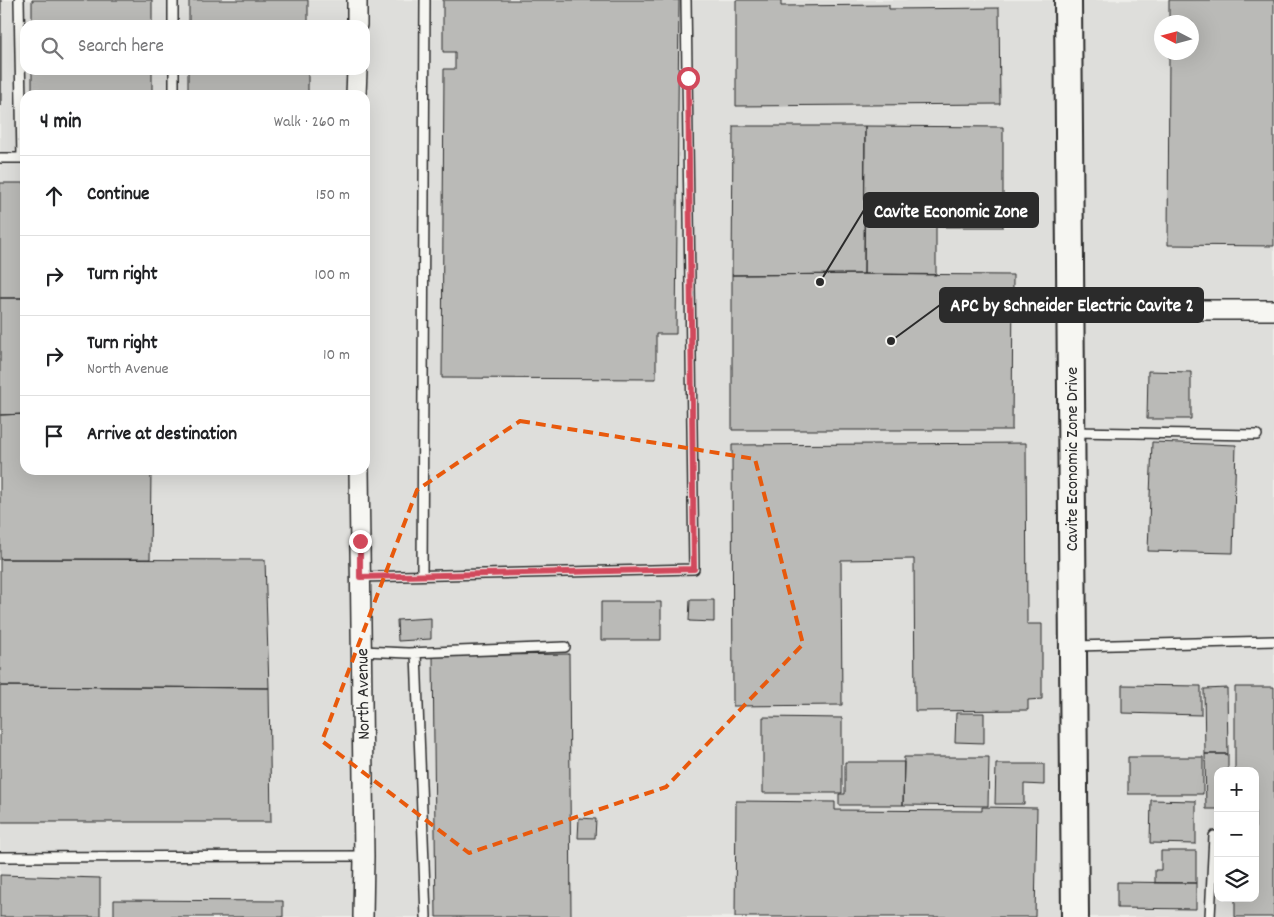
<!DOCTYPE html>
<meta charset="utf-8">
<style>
:root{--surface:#fff;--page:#f2f2f2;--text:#202124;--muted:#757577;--line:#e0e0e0}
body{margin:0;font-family:Dekko,sans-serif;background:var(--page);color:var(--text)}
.controls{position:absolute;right:15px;bottom:15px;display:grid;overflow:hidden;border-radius:10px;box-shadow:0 5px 20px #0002}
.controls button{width:45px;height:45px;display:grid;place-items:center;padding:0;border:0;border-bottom:1px solid var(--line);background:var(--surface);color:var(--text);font:25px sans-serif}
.compass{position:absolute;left:1154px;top:15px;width:45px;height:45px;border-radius:50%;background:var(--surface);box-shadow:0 5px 20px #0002;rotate:276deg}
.stop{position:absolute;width:15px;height:15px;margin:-11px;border:4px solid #d1495b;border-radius:50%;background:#fff}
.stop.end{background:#d1495b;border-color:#fff;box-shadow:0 1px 5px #0008}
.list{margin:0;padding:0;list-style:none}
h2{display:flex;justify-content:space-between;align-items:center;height:65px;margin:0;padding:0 20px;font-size:21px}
h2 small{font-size:16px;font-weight:400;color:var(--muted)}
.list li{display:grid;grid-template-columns:32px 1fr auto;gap:15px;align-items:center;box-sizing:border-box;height:80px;padding:0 20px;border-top:1px solid var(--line)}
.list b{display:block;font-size:19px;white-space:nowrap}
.list p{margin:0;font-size:16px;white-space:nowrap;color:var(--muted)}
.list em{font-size:16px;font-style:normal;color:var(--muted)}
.icon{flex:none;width:28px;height:28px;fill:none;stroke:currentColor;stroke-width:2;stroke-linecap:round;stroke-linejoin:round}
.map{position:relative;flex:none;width:1274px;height:917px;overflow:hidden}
.search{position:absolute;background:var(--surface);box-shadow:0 5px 20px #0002;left:20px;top:20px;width:350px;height:55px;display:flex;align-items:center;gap:12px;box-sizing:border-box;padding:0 18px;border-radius:15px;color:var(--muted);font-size:19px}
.panel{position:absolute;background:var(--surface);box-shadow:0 5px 20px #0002;left:20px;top:90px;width:350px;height:385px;border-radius:15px}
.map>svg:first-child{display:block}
.built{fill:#dededb;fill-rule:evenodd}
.building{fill:#babab7;stroke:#2b2b2b}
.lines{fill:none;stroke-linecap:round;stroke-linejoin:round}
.lane-casing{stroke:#2b2b2b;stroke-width:12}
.street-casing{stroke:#2b2b2b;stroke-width:22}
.secondary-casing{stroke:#2b2b2b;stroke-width:30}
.lane{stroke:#f6f6f2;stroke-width:9}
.street{stroke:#f6f6f2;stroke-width:19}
.secondary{stroke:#f6f6f2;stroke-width:26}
.route{stroke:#d1495b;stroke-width:6}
.marked{fill:none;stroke:#e8590c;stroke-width:4;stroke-dasharray:10 6;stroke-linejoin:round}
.labels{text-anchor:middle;stroke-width:5;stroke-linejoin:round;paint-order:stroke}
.street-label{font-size:18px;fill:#2b2b2b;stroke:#f6f6f2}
.leader{fill:none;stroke:#2b2b2b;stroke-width:2}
.callout-dot{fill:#2b2b2b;stroke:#f6f6f2;stroke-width:2}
.callout{fill:#2b2b2b;stroke:#2b2b2b;stroke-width:2}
.callout-label{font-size:19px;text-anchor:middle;font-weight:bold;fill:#fff}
</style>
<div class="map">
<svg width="1274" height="917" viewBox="0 0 1274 917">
<rect width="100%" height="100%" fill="#eeeeea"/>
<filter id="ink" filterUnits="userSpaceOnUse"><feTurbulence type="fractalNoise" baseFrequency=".02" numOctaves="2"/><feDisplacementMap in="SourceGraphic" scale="10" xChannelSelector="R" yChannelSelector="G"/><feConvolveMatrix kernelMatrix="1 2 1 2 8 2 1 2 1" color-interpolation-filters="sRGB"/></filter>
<g filter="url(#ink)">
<path class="built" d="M0,0H1274V917H0ZM1162,22H1192V52H1162ZM25,25H365V70H25ZM25,95H365V470H25ZM1218,771H1255V898H1218Z"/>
<path class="building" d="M0,0H1V106H0Z
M32,0H152V25H32Z
M189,0H308V25H189Z
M443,0H679L676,334H656V379L442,378L444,69H455V52H443Z
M736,0H781V6L889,5V9L999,8L1000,104L736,106Z
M1169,0H1274V246L1168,245L1169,52H1192V22H1169Z
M32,70H152V95H32Z
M188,70H308V95H188Z
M733,126H865L864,274L732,275Z
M865,126L1003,127V227H936V275L864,274Z
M0,183H25V298H0Z
M864,274L1013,275L1012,430H732V275Z
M0,298H25V414L0,415Z
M1148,371L1191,372V419H1147Z
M25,414V470H151L150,559H0V415Z
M1152,442L1236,445L1233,553L1148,551Z
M1026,443L1027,624H1042V699L1028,700V710L915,711L914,559L841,560L842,705L733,706L732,445Z
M0,559L265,560L269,688L0,686Z
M690,600H714V622L689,621Z
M601,602H661V640H601Z
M431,618V639L398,641L397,620Z
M569,654L571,917H436L433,656Z
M1122,685L1201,686V715L1122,713Z
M0,686L269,688L271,822H0Z
M1235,687H1274V917H1235V898H1255V771H1235Z
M1227,688L1228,754H1205L1204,689Z
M956,713H984V743L955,742Z
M763,717L842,718V793H763Z
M1205,754H1228V771H1218V809H1206Z
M904,757H989L988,806L903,805Z
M1128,757H1203V794H1128Z
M845,762H904L903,805H839V794H845Z
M996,764H1044V785L1024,784V804H995Z
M1151,800L1196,801V844L1150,843Z
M736,801L835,802V810L982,811V807L1037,808L1035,917H735Z
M579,818L596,819L595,838H578Z
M1161,851H1196V883H1155V870H1161Z
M0,875L100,878V917H0Z
M1117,882L1196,883V909L1117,908Z
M114,900L283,901V917H114Z"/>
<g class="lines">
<g class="lane-casing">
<path id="lane" d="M19,0L22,158
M173,0V25
M174,70V95
M0,158H25
M1073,432L1257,435
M422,575L425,0
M360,577L694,569L686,0
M1075,646L1274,641
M362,651L408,653L565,647
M416,653L426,917
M0,857L364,856
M1210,917L1214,836"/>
</g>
<g class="street-casing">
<path id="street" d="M357,25V0
M356,95L357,70
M1070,310H1274
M359,470L364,856L363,917"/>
</g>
<g class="secondary-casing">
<path id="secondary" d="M1068,0L1075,917"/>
</g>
<use href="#lane" class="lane"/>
<use href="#street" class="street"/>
<use href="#secondary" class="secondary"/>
</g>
</g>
<g class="lines" filter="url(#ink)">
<path class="route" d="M360,541V577L694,569L688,78"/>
</g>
<path class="marked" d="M520,421L755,459L803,644L666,787L469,853L322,741L417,490Z"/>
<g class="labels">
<g class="street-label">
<text transform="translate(1071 459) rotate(-90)" y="6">Cavite Economic Zone Drive</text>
<text transform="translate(362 694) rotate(-91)" y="6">North Avenue</text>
</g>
</g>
<path class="leader" d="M820 282L864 210M891 341L940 305"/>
<g class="callout-dot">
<circle cx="820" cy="282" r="5"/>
<circle cx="891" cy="341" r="5"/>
</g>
<g class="callout">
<rect x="864" y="193" width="174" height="34" rx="5"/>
<rect x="940" y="288" width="263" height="34" rx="5"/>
</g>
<g class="callout-label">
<text x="951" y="217">Cavite Economic Zone</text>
<text x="1072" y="311">APC by Schneider Electric Cavite 2</text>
</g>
</svg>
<div class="controls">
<button>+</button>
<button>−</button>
<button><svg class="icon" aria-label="layers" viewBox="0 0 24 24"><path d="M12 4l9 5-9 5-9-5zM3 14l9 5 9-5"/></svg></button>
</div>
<svg class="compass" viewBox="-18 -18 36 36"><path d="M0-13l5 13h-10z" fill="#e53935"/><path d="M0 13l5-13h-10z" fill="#757577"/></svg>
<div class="stop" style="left:688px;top:78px"></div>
<div class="stop end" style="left:360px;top:541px"></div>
<div class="search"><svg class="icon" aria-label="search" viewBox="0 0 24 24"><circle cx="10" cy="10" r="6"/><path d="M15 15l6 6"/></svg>Search here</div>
<section class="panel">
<h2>4 min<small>Walk · 260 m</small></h2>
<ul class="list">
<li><svg class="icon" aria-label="ahead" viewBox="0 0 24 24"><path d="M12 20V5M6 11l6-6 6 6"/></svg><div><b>Continue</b></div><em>150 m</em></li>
<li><svg class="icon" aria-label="right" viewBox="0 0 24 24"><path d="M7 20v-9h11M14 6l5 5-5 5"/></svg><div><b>Turn right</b></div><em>100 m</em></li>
<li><svg class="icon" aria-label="right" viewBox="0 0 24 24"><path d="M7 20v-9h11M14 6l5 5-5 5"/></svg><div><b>Turn right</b><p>North Avenue</p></div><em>10 m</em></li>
<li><svg class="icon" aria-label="arrive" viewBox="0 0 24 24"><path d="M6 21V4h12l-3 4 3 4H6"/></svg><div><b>Arrive at destination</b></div></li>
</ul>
</section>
</div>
